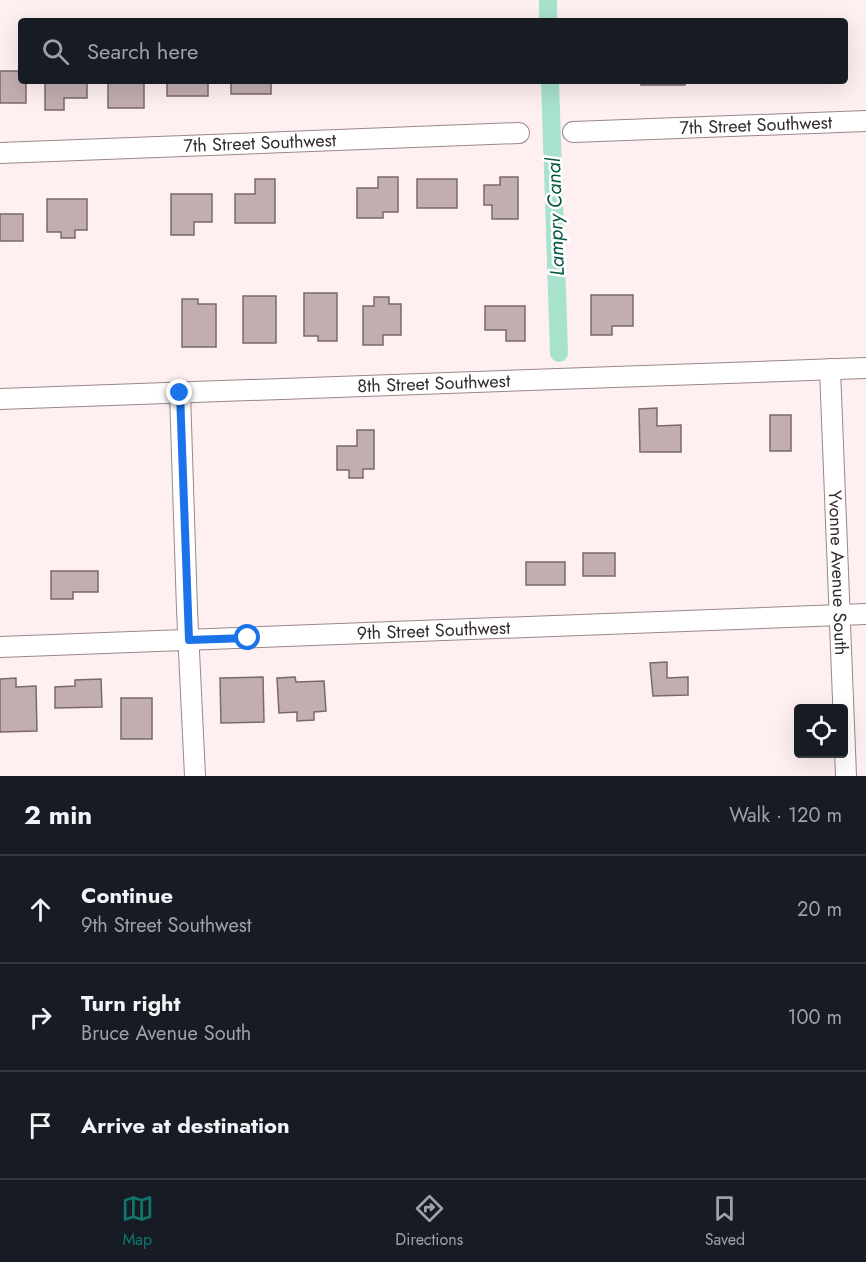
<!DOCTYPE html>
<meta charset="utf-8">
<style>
:root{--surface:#171b24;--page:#20242c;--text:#f1f3f6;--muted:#9ea1a6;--line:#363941;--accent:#0f766e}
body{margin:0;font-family:Jost,sans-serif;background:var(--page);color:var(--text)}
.controls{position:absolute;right:18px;bottom:18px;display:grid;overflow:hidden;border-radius:6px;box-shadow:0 6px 24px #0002}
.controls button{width:54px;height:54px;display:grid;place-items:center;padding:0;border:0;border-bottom:2px solid var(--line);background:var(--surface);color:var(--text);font:30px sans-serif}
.stop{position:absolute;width:18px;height:18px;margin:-14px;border:4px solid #1a73e8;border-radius:50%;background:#fff}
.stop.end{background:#1a73e8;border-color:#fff;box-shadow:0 2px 6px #0008}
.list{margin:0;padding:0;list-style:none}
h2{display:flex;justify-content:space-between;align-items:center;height:78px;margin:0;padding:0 24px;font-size:26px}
h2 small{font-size:20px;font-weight:400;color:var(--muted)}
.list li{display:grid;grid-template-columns:39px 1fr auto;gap:18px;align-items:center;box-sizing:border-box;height:108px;padding:0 24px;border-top:2px solid var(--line)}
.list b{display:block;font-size:22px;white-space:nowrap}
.list p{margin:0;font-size:20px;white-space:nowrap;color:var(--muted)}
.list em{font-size:20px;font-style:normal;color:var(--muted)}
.icon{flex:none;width:33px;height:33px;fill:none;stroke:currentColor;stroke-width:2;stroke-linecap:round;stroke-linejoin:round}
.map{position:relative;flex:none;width:866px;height:776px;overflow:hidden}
.search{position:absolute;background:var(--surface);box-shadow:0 6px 24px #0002;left:18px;right:18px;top:18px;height:66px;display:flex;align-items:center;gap:15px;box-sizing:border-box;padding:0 21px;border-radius:6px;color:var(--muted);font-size:22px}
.sheet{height:402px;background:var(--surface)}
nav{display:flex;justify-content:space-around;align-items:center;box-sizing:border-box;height:84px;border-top:2px solid var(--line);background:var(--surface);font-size:16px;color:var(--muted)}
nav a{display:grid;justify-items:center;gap:3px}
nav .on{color:var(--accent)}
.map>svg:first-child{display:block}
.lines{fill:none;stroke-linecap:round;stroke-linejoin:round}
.canal{stroke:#a7e2cd;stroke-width:18}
.building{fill:#c2adaf;stroke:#7b6869;stroke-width:1.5}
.minor-casing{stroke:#9b8789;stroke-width:22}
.minor{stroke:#fff;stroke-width:20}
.route{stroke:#1a73e8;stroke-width:8}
.labels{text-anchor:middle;stroke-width:5;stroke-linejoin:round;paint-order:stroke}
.street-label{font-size:18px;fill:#342c2c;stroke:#fff}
.water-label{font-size:20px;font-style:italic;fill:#035542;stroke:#fff}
</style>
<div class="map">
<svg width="866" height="776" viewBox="0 0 866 776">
<rect width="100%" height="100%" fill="#fef0f1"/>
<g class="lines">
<path class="canal" d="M548,0V21
M550,81L559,353"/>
</g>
<path class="building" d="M0,71H21V81H26V103H0Z
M45,81H87V98H64V110H45Z
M108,81H144V108H108Z
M167,81H208V96H167Z
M231,81H271V94H231Z
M641,81H685V85H641Z
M378,177H398V212H383V218H357V188H378Z
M500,177H518V219H492V205H484V185H500Z
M255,179H275V223H235V194H255Z
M417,179H457V208H417Z
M171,194H212V222H194V235H171Z
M47,199H87V230H75V238H61V232H47Z
M0,214H23V241H0Z
M304,293H337V341H318V336H304Z
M591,295H633V326H612V335H591Z
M243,296H276V343H243Z
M374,297H389V304H401V335H383V345H363V306H374Z
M182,299H198V304H216V347H182Z
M485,306H525V341H506V330H485Z
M657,408V426L681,425V452H640L639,409Z
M770,415H791V451H770Z
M357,430H374V469H363V478H349V470H337V446H357Z
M583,553H615V576H583Z
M526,562H565V585H526Z
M51,571H98V592H73V599H51Z
M667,662V678L688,677V695L653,696L650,663Z
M263,677L264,722L221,723L220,678Z
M295,677L296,682L324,681L326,711L314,712V720L297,721V712L279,713L277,678Z
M16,678V687L36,686L37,731L0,732V679Z
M101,679L102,707L55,708V687L75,686V680Z
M121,698H152V739H121Z"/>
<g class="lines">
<g class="minor-casing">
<g id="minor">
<path id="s1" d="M573,132L866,121"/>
<path id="s2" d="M0,153L519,133"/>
<path id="s3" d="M830,369L846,776"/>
<path d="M180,393L187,610L195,776"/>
<path id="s4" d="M0,399L866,368"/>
<path id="s5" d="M0,647L866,614"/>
</g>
</g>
<use href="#minor" class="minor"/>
</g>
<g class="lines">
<path class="route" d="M180,393L189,640L248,638"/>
</g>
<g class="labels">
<g class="street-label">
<text dy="6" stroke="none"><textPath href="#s1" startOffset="183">7th Street Southwest</textPath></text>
<text dy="6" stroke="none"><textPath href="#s2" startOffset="260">7th Street Southwest</textPath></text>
<text dy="6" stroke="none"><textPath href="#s4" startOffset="434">8th Street Southwest</textPath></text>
<text dy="6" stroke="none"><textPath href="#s3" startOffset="204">Yvonne Avenue South</textPath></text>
<text dy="6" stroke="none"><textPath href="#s5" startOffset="434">9th Street Southwest</textPath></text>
</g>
<g class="water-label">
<text transform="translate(555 217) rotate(-92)" y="7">Lampry Canal</text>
</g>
</g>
</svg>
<div class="controls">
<button><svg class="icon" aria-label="locate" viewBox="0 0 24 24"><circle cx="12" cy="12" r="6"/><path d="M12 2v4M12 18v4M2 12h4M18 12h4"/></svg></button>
</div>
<div class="stop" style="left:248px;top:638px"></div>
<div class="stop end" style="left:180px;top:393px"></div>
<div class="search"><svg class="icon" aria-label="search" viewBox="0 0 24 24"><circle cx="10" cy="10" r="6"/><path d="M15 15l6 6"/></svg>Search here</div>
</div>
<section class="sheet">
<h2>2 min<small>Walk · 120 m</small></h2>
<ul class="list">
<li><svg class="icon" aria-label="ahead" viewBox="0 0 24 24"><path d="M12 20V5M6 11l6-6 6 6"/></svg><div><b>Continue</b><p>9th Street Southwest</p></div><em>20 m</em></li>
<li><svg class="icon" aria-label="right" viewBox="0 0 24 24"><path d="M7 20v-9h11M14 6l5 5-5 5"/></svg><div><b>Turn right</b><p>Bruce Avenue South</p></div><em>100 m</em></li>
<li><svg class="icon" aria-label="arrive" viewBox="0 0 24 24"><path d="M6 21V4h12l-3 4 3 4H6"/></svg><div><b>Arrive at destination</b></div></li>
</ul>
</section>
<nav>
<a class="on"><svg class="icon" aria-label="map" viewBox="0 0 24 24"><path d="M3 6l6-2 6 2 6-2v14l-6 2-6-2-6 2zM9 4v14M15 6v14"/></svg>Map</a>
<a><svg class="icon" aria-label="directions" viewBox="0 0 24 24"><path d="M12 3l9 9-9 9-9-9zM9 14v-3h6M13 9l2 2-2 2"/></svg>Directions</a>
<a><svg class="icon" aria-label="saved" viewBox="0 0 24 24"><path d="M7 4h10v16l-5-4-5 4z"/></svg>Saved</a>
</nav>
